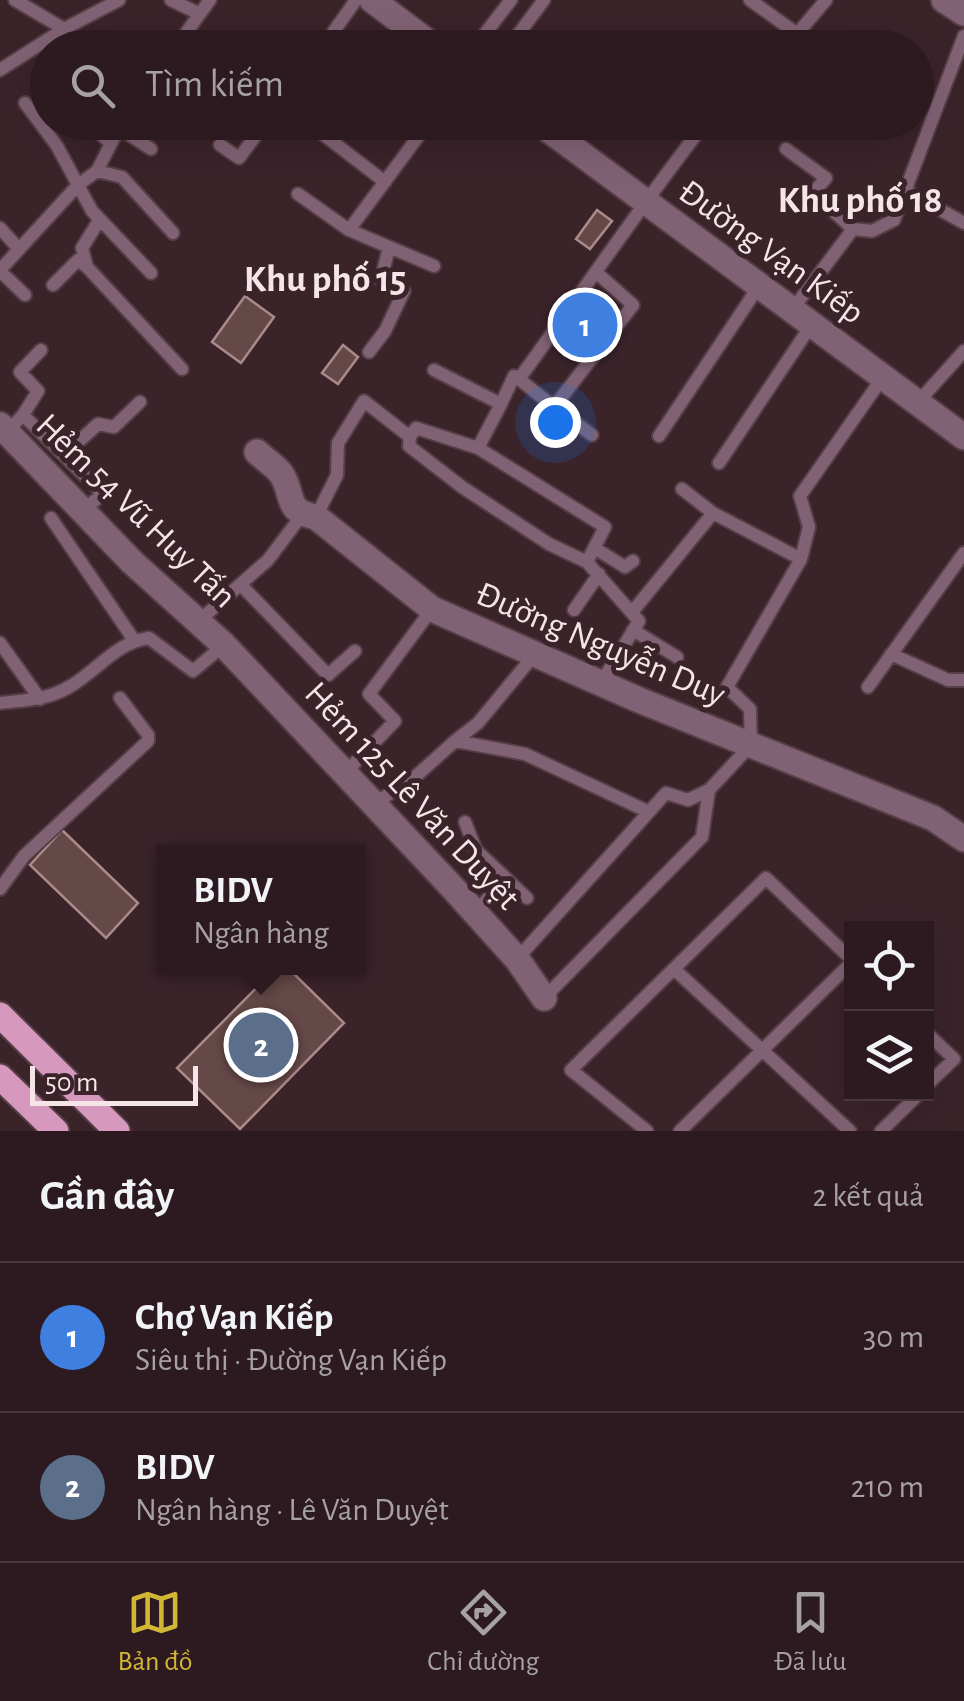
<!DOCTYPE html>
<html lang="vi">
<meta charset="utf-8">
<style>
:root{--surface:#2c1a20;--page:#38272d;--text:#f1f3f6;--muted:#a6a1a5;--line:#48383e;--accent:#d2b735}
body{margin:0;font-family:"Alegreya Sans",sans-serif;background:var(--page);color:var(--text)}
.controls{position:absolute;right:30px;bottom:30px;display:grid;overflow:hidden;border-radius:0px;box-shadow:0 10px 40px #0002}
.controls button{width:90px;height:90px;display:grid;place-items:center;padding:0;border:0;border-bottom:2px solid var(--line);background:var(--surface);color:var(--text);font:50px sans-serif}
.scale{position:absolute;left:30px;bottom:25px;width:168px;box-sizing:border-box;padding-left:10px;border:5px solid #f5e5e8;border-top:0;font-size:28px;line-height:35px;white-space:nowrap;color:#f5e5e8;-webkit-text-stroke:8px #3b232a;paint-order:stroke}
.you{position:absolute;left:555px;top:422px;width:35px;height:35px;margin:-25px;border:8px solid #fff;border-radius:50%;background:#1a73e8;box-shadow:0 0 0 15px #1a73e833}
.badge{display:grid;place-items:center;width:65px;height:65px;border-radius:50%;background:var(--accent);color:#fff;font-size:32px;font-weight:700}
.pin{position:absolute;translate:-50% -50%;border:5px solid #fff;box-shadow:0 2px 10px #0006}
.popup{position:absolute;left:156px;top:845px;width:210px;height:130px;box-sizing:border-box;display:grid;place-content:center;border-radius:0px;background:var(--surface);filter:drop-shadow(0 2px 8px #0005);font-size:32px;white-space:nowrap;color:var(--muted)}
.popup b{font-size:38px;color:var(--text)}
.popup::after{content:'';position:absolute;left:50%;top:100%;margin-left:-20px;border:20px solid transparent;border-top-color:var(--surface)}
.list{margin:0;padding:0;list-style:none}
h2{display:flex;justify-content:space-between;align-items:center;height:130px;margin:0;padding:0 40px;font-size:42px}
h2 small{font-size:32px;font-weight:400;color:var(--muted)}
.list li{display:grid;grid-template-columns:65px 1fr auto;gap:30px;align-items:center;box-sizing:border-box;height:150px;padding:0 40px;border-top:2px solid var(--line)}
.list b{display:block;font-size:38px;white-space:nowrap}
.list p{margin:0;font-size:32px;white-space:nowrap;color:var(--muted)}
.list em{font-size:32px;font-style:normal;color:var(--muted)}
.icon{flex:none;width:55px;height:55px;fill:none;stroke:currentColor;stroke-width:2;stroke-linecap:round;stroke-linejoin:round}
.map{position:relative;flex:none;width:964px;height:1131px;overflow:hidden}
.search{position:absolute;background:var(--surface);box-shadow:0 10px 40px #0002;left:30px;right:30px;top:30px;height:110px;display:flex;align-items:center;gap:25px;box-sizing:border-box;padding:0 35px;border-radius:55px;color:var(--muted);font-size:38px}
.sheet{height:430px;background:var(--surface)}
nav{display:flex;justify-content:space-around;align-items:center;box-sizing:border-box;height:140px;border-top:2px solid var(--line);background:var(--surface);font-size:28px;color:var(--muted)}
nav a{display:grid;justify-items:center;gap:5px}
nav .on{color:var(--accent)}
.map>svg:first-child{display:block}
.building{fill:#654948;stroke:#aa8b8a;stroke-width:2.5}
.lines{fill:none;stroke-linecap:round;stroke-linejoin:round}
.service-casing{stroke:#553e45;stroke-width:16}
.minor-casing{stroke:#553e45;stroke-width:29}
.tertiary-casing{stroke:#553e45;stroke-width:29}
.primary-casing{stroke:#553e45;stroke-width:29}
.service{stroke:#816274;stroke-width:12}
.minor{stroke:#816274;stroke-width:25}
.tertiary{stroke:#816274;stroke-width:25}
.primary{stroke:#d798bd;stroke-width:25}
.labels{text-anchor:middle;stroke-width:10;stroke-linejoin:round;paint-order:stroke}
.street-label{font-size:35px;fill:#f5e5e8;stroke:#3b232a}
.neighbourhood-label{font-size:38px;font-weight:bold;fill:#f5e5e8;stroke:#3b232a}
</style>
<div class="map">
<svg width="964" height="1131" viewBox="0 0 964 1131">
<rect width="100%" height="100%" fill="#3b232a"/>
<path class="building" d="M597,210L612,221L590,249L576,239Z
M245,296L274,317L241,363L212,342Z
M343,345L358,357L338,384L322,373Z
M62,830L138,903L106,938L30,865Z
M276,968H288L344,1023L240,1129L177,1068Z"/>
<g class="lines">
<g class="service-casing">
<path id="service" d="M15,0L64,29L119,0
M171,0L200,14
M750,0L817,48
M175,48L210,0
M322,48L356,0
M474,48L511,0
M508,48L544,0
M785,48L826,0
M0,70L64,29
M25,103L57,146L92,211L151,273
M89,122L111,144
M191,122L203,132
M307,122L385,182
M119,128L151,149
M220,145L239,158L266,122
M786,149L826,178L813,193L853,229
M97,171L122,177L173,233
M905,190L964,223
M298,194L349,230L434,266
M100,219L82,248L87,267L182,369
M0,228L19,249
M349,230L429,122
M0,270L78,185L97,171L122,122
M0,271L25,295
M597,273L633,305L554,407L519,379C582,293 640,206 706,122
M53,285L78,260L87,267
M792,310L853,229L872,231L894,220L964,36
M369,352L385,331L404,291L381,280L389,247
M434,370L501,404L478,448
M918,402L964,351
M501,404L514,376L519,379
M554,407L592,435
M23,415L38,391L20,372L41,350
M7,432L23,415L103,494L83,510
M659,436L759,286
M410,437L416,428L478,448L605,527L587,562
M64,455L98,424L114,427L140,402
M719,463L812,324
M682,489L713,513L801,559
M316,517L337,475L338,443L364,401L410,437L409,446L462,487L549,544L587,562L639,621L601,683
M51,518L134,640
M596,549L625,567L633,561
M241,585L328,675L355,651
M574,610L599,574
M633,611L713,513
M200,620L268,560L302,515
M633,630L677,657
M0,643L40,699
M891,654L948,680H964
M868,687L964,553
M0,703C25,700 47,700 69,687C97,671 116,642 149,638L193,671L224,645
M455,741L478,723L535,654
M345,773L395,721L369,694L432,609
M374,804L415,777L455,741L525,754L649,812
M465,822L476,850L527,898
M0,889L24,856L148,741V735L120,698
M475,913L505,879
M517,959L666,793L688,800L709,790
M674,969L850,1131
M544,998L702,837L709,790L751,745L750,709L727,687L801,559L809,527L800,496L883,377
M926,1032L954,1059L926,1086
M647,1131L571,1070L766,878L852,960
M680,1131L852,962
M881,1131L919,1094"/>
</g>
<g class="minor-casing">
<path id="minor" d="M944,0L964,13
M0,425L132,562L224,645L452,887L517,959L544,998
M257,452C264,459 277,467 282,475C295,497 284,511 316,517L432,609L639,700L933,818L964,839"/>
</g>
<g class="tertiary-casing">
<path id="tertiary" d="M372,0L436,48
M538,122L964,437"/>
</g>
<g class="primary-casing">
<path id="primary" d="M0,1015L117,1131
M0,1077L56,1131"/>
</g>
<use href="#service" class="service"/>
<use href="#minor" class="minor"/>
<use href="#tertiary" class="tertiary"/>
<use href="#primary" class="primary"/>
</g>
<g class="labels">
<g class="street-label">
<text transform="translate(772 251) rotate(36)" y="12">Đường Vạn Kiếp</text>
<text transform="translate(137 510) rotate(44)" y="12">Hẻm 54 Vũ Huy Tấn</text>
<text transform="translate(601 643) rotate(23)" y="12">Đường Nguyễn Duy</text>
<text transform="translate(413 795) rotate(47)" y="12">Hẻm 125 Lê Văn Duyệt</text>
</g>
<g class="neighbourhood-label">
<text x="860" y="212">Khu phố 18</text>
<text x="325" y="291">Khu phố 15</text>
</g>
</g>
</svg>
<div class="controls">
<button><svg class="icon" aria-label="locate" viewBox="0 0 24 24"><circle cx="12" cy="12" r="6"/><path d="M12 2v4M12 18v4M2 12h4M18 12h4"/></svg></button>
<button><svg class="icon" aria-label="layers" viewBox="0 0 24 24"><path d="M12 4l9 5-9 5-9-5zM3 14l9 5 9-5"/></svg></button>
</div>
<div class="scale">50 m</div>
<div class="you"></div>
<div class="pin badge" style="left:585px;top:325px;background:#3f7fe0">1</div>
<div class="pin badge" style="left:261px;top:1045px;background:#5c6f8a">2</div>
<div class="popup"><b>BIDV</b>Ngân hàng</div>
<div class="search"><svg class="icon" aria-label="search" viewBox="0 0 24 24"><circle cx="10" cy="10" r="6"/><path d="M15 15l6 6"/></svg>Tìm kiếm</div>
</div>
<section class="sheet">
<h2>Gần đây<small>2 kết quả</small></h2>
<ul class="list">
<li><span class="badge" style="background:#3f7fe0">1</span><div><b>Chợ Vạn Kiếp</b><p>Siêu thị · Đường Vạn Kiếp</p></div><em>30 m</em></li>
<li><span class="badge" style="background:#5c6f8a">2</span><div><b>BIDV</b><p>Ngân hàng · Lê Văn Duyệt</p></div><em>210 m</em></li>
</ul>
</section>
<nav>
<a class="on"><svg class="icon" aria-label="map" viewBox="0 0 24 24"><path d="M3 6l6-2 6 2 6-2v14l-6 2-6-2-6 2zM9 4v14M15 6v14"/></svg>Bản đồ</a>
<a><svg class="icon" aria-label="directions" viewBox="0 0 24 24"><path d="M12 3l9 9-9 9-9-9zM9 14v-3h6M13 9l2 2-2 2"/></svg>Chỉ đường</a>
<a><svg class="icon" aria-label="saved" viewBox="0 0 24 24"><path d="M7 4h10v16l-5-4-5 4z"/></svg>Đã lưu</a>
</nav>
